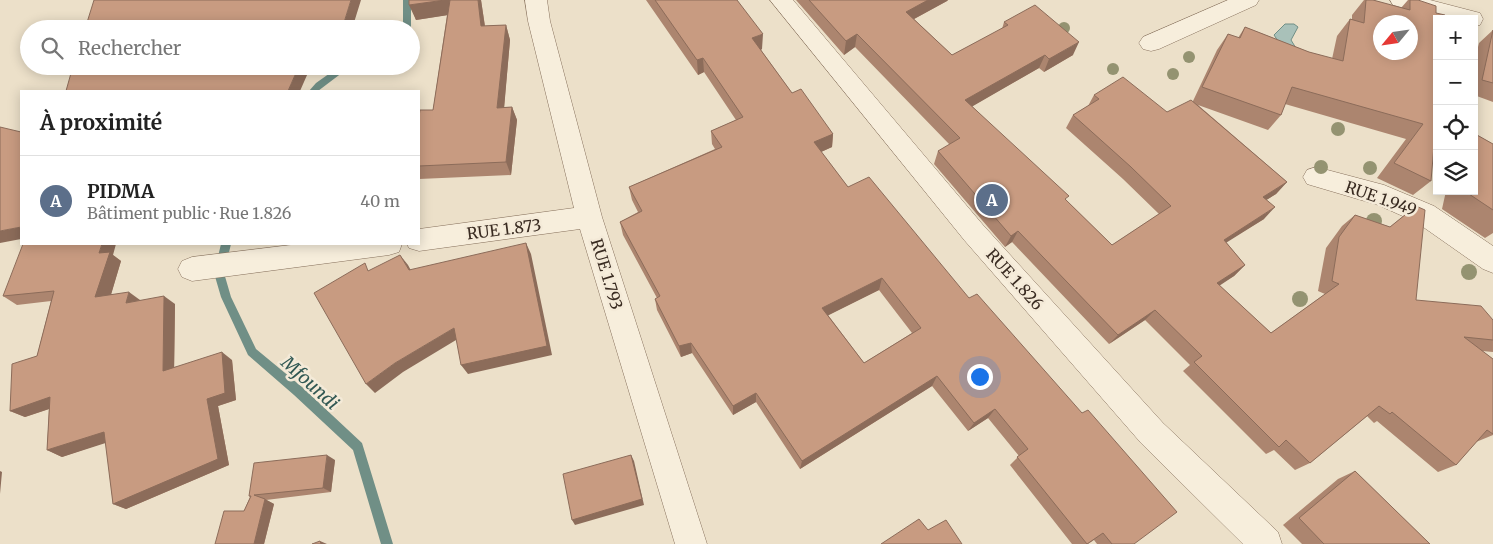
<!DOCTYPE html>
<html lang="fr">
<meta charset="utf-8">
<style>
:root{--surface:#fff;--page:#f2f2f2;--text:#222;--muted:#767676;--line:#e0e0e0;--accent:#db2777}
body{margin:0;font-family:Merriweather,serif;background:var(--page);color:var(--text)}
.controls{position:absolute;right:15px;top:15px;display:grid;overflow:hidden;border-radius:0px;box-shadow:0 2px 12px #0003}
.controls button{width:45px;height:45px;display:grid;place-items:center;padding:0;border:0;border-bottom:1px solid var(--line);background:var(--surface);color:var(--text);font:25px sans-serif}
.compass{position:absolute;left:1373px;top:15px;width:45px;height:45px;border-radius:50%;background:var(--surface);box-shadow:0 2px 12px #0003;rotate:241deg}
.you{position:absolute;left:979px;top:376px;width:18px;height:18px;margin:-12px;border:4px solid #fff;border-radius:50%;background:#1a73e8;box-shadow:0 0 0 8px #1a73e833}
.badge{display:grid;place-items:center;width:32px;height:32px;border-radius:50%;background:var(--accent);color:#fff;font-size:16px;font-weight:700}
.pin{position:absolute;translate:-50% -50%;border:2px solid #fff;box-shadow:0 1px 5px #0006}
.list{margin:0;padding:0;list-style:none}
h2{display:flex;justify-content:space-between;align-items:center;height:65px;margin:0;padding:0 20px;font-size:21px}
h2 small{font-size:16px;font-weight:400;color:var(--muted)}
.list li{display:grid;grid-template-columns:32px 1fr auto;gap:15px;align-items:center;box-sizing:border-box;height:90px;padding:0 20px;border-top:1px solid var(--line)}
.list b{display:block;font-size:19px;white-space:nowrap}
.list p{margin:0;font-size:16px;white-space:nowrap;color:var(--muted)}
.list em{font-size:16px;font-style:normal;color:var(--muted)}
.icon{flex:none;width:28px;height:28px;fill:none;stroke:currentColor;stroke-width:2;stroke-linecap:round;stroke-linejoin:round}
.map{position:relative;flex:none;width:1493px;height:544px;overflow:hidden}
.search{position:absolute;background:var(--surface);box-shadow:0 2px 12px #0003;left:20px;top:20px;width:400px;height:55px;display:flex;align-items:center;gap:12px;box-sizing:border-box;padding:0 18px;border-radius:28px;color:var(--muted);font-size:19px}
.panel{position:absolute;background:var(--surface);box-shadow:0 2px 12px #0003;left:20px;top:90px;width:400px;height:155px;border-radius:0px}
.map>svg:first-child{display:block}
.water{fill:#a9c1b9;stroke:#708f86}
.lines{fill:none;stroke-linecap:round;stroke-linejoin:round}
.stream{fill:#708f86;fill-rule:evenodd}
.minor-casing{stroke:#88725e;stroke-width:1}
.minor{fill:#f7eedc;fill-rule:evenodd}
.tree{fill:#949371}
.wall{fill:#ac856f;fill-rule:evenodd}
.shaded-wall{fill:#8c6c5a}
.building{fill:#c89b81;stroke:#8c6c5a;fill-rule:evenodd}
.labels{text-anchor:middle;stroke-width:5;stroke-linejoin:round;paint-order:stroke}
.street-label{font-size:16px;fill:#392b21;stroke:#f4ead8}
.water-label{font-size:18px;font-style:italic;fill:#315853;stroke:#f4ead8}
</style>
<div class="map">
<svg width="1493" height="544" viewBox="0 0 1493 544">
<rect width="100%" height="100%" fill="#ece0c9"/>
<path class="water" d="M1285,24H1294L1298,27L1291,40L1299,53L1282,47L1274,35Z"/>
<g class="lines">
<path class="stream" d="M403,0H411V26L409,29H399L403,25Z
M340,66H351L318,91H309L316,83Z
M221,244H231L224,273L231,297L256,349L302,387L362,443L393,544H381L353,450L294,395L248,355L221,297L214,273Z"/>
<g class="minor-casing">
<path id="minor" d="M525,0H547L550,21L602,217L707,544H675L580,229L419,251L409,248L407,244H419V229L574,208L528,21Z
M770,0H793L983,225L1163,423L1278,532L1282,544H1243L1141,443L965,241Z
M1228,0H1259L1256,5L1159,49L1151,51L1143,49L1139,43L1143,37Z
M1390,0H1430L1480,13L1483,19L1480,25L1474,26V19H1441L1393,5Z
M1316,167L1384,185L1434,206L1493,246V273L1483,269L1416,222L1378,205L1307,184L1303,177L1307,170Z
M299,244H402L399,252L389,255L192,281L182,277L178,269L182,261L192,257Z"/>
</g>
<use href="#minor" class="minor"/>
</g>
<g class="tree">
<circle cx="1064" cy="28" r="6"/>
<circle cx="1189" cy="57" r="6"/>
<circle cx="1113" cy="69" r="6"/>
<circle cx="1173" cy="74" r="6"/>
<circle cx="1338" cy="129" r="7"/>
<circle cx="1321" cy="167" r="7"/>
<circle cx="1370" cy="168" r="7"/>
<circle cx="1374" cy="221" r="8"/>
<circle cx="1469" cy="272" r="8"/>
<circle cx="1300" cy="299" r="8"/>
</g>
<path class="wall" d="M409,0H481L485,26L506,25L510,40L504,107H512L517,120L511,175L419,179V117L433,110L447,15L416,20Z
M646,0H737L762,49L761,50L792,93L833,134L832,147L821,152L848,187L1134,544H1097L1094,540L1088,544H1072L1010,465L1019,456L988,418L968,431L932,386L800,469L756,402L733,415L692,353L681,357L657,310L655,299L657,298L623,235L620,222L638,212L632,200L629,187L715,149L712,144L711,131L736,120L704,72L698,75ZM879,290L912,333L864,363L828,315Z
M796,0H948L947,1L914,19L952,55L1002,29L1004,22L1073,55L1044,72L1039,68L972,106L1067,201L1112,245L1159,214L1123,179L1066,128L1073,115L1088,106L1094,95L1167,112L1193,101L1217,50L1228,34L1238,38L1245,27L1309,52L1332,59L1337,36L1350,19L1352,20V15L1364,0H1373L1401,8L1408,0H1418L1431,181L1413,195L1377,178L1406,139L1285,104L1281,115L1268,130L1198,105L1287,182L1276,194L1266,200L1264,219L1226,242L1245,265L1234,276L1219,285L1271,333L1325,294L1318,291L1326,248L1342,226L1355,215L1390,227L1416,206V300L1493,340V352L1482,351L1493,359V435L1476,442L1456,465L1438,472L1377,421L1374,423L1367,416L1310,463L1295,470L1274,450L1266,454L1183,371L1190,365L1145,320L1109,344L1012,242L1005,247L934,164L938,151L950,145L855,47L844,55Z
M1493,30V102L1474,95V63L1479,43Z
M1477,135L1493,144V233L1485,238L1442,209L1446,191H1474V138Z
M113,255L121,261L111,294L140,300L175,304L174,367L232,360L236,400L218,406L229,465L126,509L113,504L106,442L62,457L47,450L49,409L25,417L10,411L37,356L51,301L17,305L3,296Z
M335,460L331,492L266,500L274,504L264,544H215L244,511L250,497L249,496Z
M1355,471L1430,544H1302L1283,525L1338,479Z"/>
<path class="shaded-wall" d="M351,0H361L352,29H342Z
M445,0H450L455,14L416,20L409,5Z
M478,0H481L487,41L481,26Z
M928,0H948L947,1L903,25L906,12Z
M506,25L510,40L503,121L497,108Z
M763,34L762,49L752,53V38Z
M857,34L855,47L844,55L846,41Z
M1079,42L1073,55L1044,72L1049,59Z
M1045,55L1039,68L961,113L965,100Z
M703,58L704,72L698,75L697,60Z
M299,66H311L300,91H288Z
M512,107L517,120L511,175L506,162Z
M833,134L832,147L812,156L814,142Z
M1287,182L1276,194L1252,209L1263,197Z
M1275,207L1264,219L1213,251L1224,240Z
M21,227V239L0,243V231Z
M1018,231L1012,242L1005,247L1011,236Z
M526,243L531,254L552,355L468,374L461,365Z
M102,244H116L113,255L121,261L108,305L95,297L99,253Z
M400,255L408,265L416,280L409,270Z
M1245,265L1234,276L1207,294L1217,283Z
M882,278L879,290L821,319L822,308Z
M129,292L140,300L126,303Z
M164,296L175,304L174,378L163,371Z
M1155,310L1145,320L1109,344L1118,335Z
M454,328L461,337L403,372L375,393L366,384L395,363Z
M691,343L692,353L681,357L679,346Z
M222,352L232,360L236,400L218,406L229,465L126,509L113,504Z
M937,376L932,386L800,469L802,461Z
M756,393V402L733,415V406Z
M50,397L64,404L25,417L10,411Z
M995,409L988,418L968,431L974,423Z
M104,432L118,439L62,457L47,450Z
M327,455L335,460L331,492L323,488Z
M631,455L634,461L644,505L575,525L572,520Z
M0,471L2,472L0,494Z
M265,499L274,504L264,544H254Z
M320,541L327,544H321Z"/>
<path class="building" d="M94,0H351L342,29H85Z
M409,0H445L409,5Z
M450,0H478L481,26L506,25L497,108L512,107L506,162L419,166V117L420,110H433Z
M655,0H737L763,34L752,38L792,93L801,89L833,134L814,142L848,187L869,177L969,298L977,294L1082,413L1088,410L1177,512L1134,544H1112L1103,533L1087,544L1017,457L1028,449L995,409L974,423L937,376L802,461L756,393L733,406L691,343L679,346L655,299L660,296L620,222L642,211L629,187L722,147L711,131L743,117L703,58L697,60ZM882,278L921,328L864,363L822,308Z
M809,0H928L906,12L952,55L1008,25L1004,22L1035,5L1079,42L1049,59L1045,55L965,100L1069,196L1065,199L1112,245L1171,206L1131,167L1073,115L1099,99L1094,95L1123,77L1167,112L1191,100L1287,182L1263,197L1275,207L1224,240L1245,265L1217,283L1271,333L1339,284L1332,281L1339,237L1355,215L1390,227L1416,206L1425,210L1416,300L1481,306L1493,320V340L1464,337L1493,359V434L1487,430L1456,465L1392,412L1390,414L1379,406L1310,463L1286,440L1279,447L1194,362L1202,356L1155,310L1118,335L1018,231L1011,236L938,151L960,138L857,34L846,41Z
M1366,0H1373L1410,10V0H1418L1436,6V13L1445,15V19H1437V110L1431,181L1394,163L1423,124L1292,87L1281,115L1202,87L1228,34L1240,38L1245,27L1309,52L1343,61L1350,19L1364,23ZM1380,22H1410V52H1380Z
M1493,30V83L1482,80Z
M73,66H299L288,91H66Z
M0,127L21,132V227L0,231Z
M1477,135L1493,144V210L1466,192L1474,191V149Z
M526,243L547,346L461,365L454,328L395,363L366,384L314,293L365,263L368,271L400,255L409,270Z
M23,244H102L99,253L110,252L95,297L129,292L126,303L164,296L163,371L222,352L225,393L207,399L218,459L113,504L104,432L47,450L50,397L10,411L12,364L37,356L54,291L3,296Z
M327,455L323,488L254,495L265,499L254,544H215L224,511H244L251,496H249L254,463Z
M631,455L642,499L572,520L563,474Z
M1355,471L1430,544H1324L1299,518Z
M919,519L928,530L946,520L962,544H881Z
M320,541L321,544H312Z"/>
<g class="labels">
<g class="street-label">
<text transform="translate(1381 198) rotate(19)" y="6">RUE 1.949</text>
<text transform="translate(504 229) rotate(-7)" y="6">RUE 1.873</text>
<text transform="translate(607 274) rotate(73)" y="6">RUE 1.793</text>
<text transform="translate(1015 279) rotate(48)" y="6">RUE 1.826</text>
</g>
<g class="water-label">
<text transform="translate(310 383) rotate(42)" y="6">Mfoundi</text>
</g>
</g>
</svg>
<div class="controls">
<button>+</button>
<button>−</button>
<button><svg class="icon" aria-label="locate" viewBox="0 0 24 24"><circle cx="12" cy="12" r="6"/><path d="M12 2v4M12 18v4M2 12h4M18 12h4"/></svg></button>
<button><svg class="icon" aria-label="layers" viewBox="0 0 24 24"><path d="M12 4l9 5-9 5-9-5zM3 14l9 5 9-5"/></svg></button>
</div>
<svg class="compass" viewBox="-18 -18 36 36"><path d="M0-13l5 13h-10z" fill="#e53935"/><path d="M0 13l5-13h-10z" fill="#767676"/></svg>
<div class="you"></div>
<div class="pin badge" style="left:992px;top:200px;background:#5c6f8a">A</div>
<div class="search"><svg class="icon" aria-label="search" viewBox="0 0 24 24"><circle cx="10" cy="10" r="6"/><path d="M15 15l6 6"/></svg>Rechercher</div>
<section class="panel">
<h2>À proximité<small></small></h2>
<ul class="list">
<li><span class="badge" style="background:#5c6f8a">A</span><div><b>PIDMA</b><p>Bâtiment public · Rue 1.826</p></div><em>40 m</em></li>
</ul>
</section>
</div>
